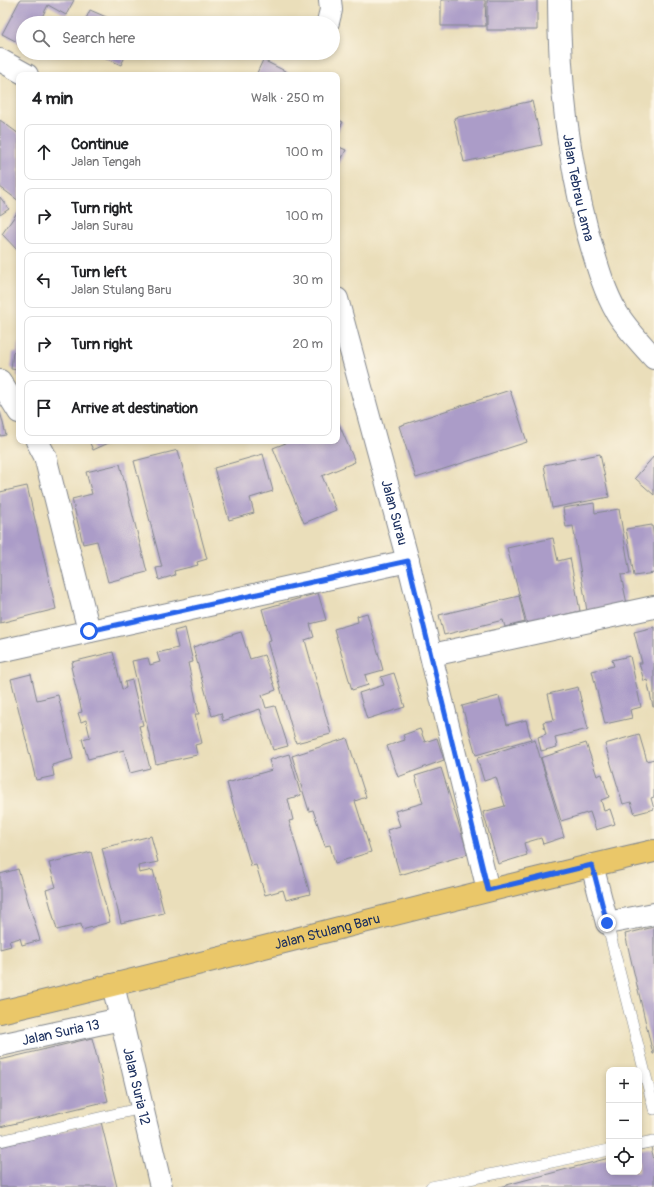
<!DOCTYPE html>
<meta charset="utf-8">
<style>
:root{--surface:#fff;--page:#f6f6f6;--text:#202124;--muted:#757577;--line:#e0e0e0}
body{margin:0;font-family:Pangolin,sans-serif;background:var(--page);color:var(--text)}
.controls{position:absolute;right:12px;bottom:12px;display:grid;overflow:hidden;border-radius:8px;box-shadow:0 2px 6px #0003}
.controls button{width:36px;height:36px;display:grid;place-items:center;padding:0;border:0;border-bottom:1px solid var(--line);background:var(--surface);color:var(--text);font:20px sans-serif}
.stop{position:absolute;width:12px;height:12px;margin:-9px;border:3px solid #2563eb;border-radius:50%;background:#fff}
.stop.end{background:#2563eb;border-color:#fff;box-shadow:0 1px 4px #0008}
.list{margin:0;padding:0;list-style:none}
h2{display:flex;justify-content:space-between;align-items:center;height:52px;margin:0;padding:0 16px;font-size:17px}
h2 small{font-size:13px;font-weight:400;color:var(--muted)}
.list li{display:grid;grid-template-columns:26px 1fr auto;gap:12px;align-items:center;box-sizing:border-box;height:56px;margin:0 8px 8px;padding:0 8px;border:1px solid var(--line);border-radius:8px}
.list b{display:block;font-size:15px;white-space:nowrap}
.list p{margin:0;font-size:13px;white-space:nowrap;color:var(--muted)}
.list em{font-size:13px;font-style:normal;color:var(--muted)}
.icon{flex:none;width:22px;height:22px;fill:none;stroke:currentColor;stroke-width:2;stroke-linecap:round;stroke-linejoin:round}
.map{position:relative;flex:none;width:654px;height:1187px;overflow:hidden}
.search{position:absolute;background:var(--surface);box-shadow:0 2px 6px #0003;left:16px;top:16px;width:324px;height:44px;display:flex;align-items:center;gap:10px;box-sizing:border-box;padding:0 14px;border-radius:22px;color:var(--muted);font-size:15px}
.panel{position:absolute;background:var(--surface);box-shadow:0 2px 6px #0003;left:16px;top:72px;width:324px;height:372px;border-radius:8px}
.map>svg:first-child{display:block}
.building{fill:#ab9cc8}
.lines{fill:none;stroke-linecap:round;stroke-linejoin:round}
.lane-casing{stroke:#82868c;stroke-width:12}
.street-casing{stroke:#82868c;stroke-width:24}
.primary-casing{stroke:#82868c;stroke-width:24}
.lane{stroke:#fff;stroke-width:11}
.street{stroke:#fff;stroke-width:22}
.primary{stroke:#eac769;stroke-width:22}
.route{stroke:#2563eb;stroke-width:5}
.labels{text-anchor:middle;stroke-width:4;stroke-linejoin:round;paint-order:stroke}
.street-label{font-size:14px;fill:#1b2f5e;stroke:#fcf5e5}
</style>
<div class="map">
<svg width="654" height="1187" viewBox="0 0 654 1187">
<rect width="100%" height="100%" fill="#fcf5e5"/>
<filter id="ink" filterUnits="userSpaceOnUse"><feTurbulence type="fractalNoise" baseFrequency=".025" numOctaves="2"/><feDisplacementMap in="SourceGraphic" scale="8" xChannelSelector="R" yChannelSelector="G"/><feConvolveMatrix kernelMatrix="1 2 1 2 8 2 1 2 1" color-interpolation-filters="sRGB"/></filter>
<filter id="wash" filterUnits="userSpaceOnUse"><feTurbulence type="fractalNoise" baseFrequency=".012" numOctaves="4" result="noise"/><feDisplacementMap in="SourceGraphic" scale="16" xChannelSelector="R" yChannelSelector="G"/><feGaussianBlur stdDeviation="0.9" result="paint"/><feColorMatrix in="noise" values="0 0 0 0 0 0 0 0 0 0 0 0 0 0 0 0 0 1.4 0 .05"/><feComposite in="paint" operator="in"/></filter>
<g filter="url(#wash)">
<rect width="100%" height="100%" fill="#eadeba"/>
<g id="blocks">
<path class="building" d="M20,0H74L66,15L48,5L39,23H23V45L2,34Z
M441,0H485L486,26H441Z
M487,0H537V30H487Z
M90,10L120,23H84Z
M95,53H127L121,65Z
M263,60L293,75H256Z
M532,101L542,145L464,162L454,118Z
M337,119L343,122L337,133Z
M0,120L19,134V201L0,187Z
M337,146L346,150L337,168Z
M0,197L9,209L0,215Z
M19,210V252L2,234Z
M18,342L19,343V376H17L18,370L11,369L13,352L17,353Z
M510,390L527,442L416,478L399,426Z
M0,411L6,435L0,436Z
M337,419L355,462L322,476L336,510L304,523L273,448L291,441H337Z
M89,441H113L93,450Z
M178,450L207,559L197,562L198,565L174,571L175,575L159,580L156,568L162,567L134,461Z
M263,454L273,491L250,498L254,513L229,520L214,468Z
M600,454L609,497L552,508L544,465Z
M654,456V495L635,478Z
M120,464L147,572L108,582L97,541L83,544L72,499L92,494L86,472Z
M27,486L56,609L0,623V492Z
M594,503L595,513L619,509L630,574L621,575L627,604L587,611L573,526L566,527L563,508Z
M652,525L654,539V573L634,576L626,529Z
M553,538L558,561L570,558L580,611L527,624L507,548Z
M318,593L326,620L310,624L314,637L305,640L331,734L296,743L267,641L271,640L262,609Z
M519,596L525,622L505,627L503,620L444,635L439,615Z
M367,613L383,670L365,675L368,685L352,690L334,629L358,622L357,616Z
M654,627V707H653L647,680L644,681L639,663H642L634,632Z
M185,628L193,662L188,663L199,714H195L202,743L195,745L197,755L156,764L132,661L148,658L150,665L160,662L157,653L178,648L174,631Z
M241,632L250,659L264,655L276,690L262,695L266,708L275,706L288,746L273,750L260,709L223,721L221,713L212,716L193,647Z
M113,652L122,689L126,688L125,682L132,680L143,725L139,726L150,768L130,773L124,750L88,759L82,739L90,737L86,720L81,722L78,713L82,712L71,667L73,666L72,662Z
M630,656L641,707L630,710L632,718L605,724L592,671L614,666L612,660Z
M394,673L405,707L367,719L359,693L384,685L381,677Z
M31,674L37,700L58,695L73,759L52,765L54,776L36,780L11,679Z
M578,687L588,729L555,737L557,747L541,751L538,737L546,734L543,722L554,720L548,694Z
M499,696L507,725L526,720L531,739L476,755L462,706Z
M420,729L425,742L437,738L444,760L398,777L387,746L405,740L403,735Z
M639,734L647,761L654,759V797L651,798L654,809L635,814L631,802L623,804L605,744Z
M347,738L366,797L355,801L371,852L335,863L330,845L325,846L313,810L309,811L292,756Z
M535,740L564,837L543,844L541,838L524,843L527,855L498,864L483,812L505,806L496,777L484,781L477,758Z
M586,743L597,776L602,774L609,797L601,800L604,811L610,809L615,824L596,830L590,812L561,821L541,758Z
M289,754L301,795L288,799L293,820L289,821L310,894L286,900L283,890L265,895L256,865L251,866L227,783L272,770L269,760Z
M441,768L468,854L400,875L387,830L400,826L395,811L423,803L415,776Z
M151,836L158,862L138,866L139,873L153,870L164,913L121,923L102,848Z
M91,852L110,922L82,930L81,924L57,930L46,890L56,887L49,863Z
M18,869L40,940L22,945L20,938L9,941L11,946L0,949V874Z
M654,927V1054H653L625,934Z
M92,1038L108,1101L0,1127V1060Z
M101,1122L117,1187H0V1147Z
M651,1147L654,1160V1187H499L609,1158V1172H639V1150Z"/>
</g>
</g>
<g filter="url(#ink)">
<use href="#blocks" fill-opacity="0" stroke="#82868c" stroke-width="1"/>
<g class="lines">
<g class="lane-casing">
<path id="lane" d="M607,923L654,1109
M0,1141L142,1108
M639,1144L654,1141
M431,1187L609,1150"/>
</g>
<g class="street-casing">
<g id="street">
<path id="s1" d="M559,0C559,79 568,158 588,234C596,261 603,289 617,313C627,329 641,344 654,358"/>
<path d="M328,22L331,10L330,0"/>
<path d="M0,60L27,75"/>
<path id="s2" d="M337,299L408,561L488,890"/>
<path d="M0,381L19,412"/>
<path d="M37,441L45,456L89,631"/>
<path d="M0,651L408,561"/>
<path d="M432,655L654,607"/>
<path d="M592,865L607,923L654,914"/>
<path id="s3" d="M113,985L161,1187"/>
<path id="s4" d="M0,1045L121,1019"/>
</g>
</g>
<g class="primary-casing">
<g id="primary">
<path id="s5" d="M0,1012C219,961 435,901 654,851"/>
</g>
</g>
<use href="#lane" class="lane"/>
<use href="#street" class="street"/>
<use href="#primary" class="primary"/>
</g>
</g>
<g class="lines" filter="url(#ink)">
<path class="route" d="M89,631L408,561L488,890L592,865L607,923"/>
</g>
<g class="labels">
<g class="street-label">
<text dy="5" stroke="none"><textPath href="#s1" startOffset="189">Jalan Tebrau Lama</textPath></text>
<text dy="5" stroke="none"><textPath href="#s2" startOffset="221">Jalan Surau</textPath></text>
<text dy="5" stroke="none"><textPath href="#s5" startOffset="337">Jalan Stulang Baru</textPath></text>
<text dy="5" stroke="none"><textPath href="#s4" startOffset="62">Jalan Suria 13</textPath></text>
<text dy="5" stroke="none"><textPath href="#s3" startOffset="104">Jalan Suria 12</textPath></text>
</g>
</g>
</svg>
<div class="controls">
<button>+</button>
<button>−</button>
<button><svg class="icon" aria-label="locate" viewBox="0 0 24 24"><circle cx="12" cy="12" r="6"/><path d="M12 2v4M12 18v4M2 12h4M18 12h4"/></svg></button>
</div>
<div class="stop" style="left:89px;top:631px"></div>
<div class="stop end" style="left:607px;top:923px"></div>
<div class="search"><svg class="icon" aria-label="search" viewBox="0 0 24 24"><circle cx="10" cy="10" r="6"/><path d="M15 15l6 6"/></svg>Search here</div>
<section class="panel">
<h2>4 min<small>Walk · 250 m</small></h2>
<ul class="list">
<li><svg class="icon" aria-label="ahead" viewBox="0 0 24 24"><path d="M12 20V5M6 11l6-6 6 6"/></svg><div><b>Continue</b><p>Jalan Tengah</p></div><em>100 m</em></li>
<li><svg class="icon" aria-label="right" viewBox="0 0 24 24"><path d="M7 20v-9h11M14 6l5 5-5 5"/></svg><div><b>Turn right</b><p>Jalan Surau</p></div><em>100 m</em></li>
<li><svg class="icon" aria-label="left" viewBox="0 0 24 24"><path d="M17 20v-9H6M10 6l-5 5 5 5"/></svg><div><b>Turn left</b><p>Jalan Stulang Baru</p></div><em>30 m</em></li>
<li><svg class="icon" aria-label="right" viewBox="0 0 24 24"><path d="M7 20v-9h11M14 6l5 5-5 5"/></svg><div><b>Turn right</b></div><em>20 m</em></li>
<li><svg class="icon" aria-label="arrive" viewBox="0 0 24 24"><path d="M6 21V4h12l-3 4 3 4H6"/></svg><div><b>Arrive at destination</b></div></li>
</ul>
</section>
</div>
